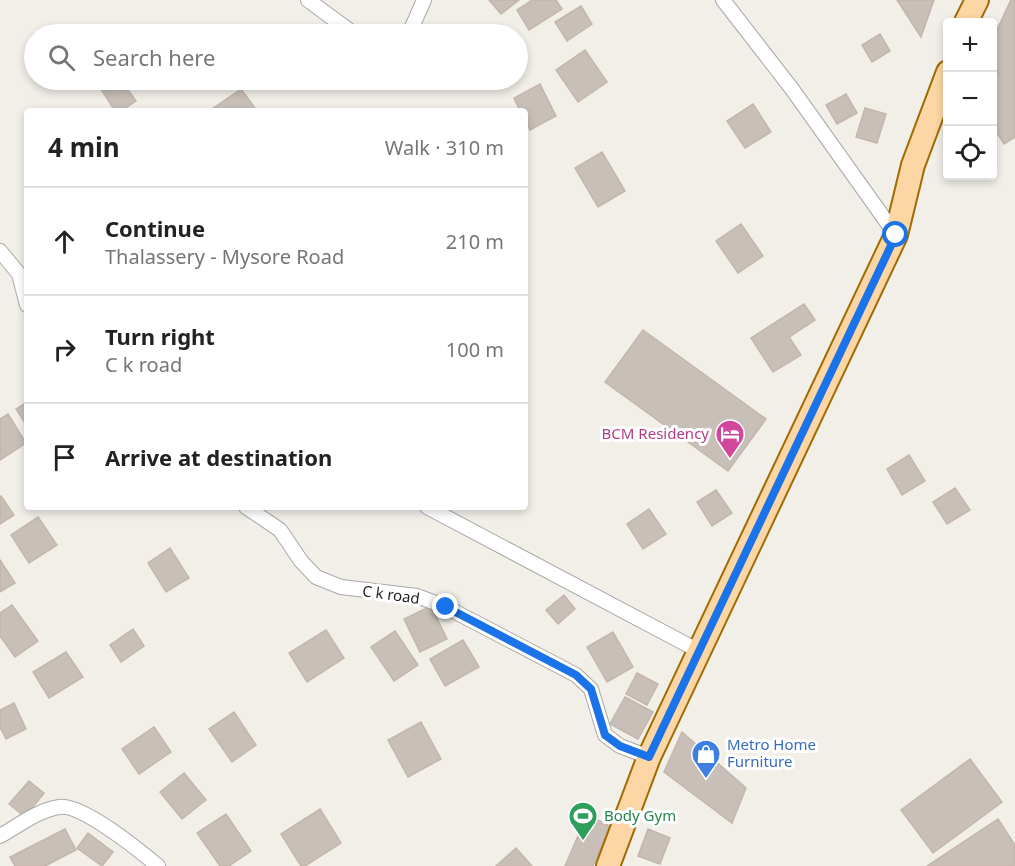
<!DOCTYPE html>
<meta charset="utf-8">
<style>
:root{--surface:#fff;--page:#f2f2f2;--text:#222;--muted:#767676;--line:#e0e0e0}
body{margin:0;font-family:"Noto Sans",sans-serif;background:var(--page);color:var(--text)}
.controls{position:absolute;right:18px;top:18px;display:grid;overflow:hidden;border-radius:6px;box-shadow:0 3px 9px #0003}
.controls button{width:54px;height:54px;display:grid;place-items:center;padding:0;border:0;border-bottom:2px solid var(--line);background:var(--surface);color:var(--text);font:30px sans-serif}
.stop{position:absolute;width:18px;height:18px;margin:-14px;border:4px solid #1a73e8;border-radius:50%;background:#fff}
.stop.end{background:#1a73e8;border-color:#fff;box-shadow:0 2px 6px #0008}
.list{margin:0;padding:0;list-style:none}
h2{display:flex;justify-content:space-between;align-items:center;height:78px;margin:0;padding:0 24px;font-size:26px}
h2 small{font-size:20px;font-weight:400;color:var(--muted)}
.list li{display:grid;grid-template-columns:39px 1fr auto;gap:18px;align-items:center;box-sizing:border-box;height:108px;padding:0 24px;border-top:2px solid var(--line)}
.list b{display:block;font-size:22px;white-space:nowrap}
.list p{margin:0;font-size:20px;white-space:nowrap;color:var(--muted)}
.list em{font-size:20px;font-style:normal;color:var(--muted)}
.icon{flex:none;width:33px;height:33px;fill:none;stroke:currentColor;stroke-width:2;stroke-linecap:round;stroke-linejoin:round}
.map{position:relative;flex:none;width:1015px;height:866px;overflow:hidden}
.search{position:absolute;background:var(--surface);box-shadow:0 3px 9px #0003;left:24px;top:24px;width:504px;height:66px;display:flex;align-items:center;gap:15px;box-sizing:border-box;padding:0 21px;border-radius:33px;color:var(--muted);font-size:22px}
.panel{position:absolute;background:var(--surface);box-shadow:0 3px 9px #0003;left:24px;top:108px;width:504px;height:402px;border-radius:6px}
.map>svg:first-child{display:block}
.building{fill:#c7bfb8;stroke:#c4b6ab;stroke-width:1.5}
.lines{fill:none;stroke-linecap:round;stroke-linejoin:round}
.minor-casing{stroke:#a9a9a9;stroke-width:16}
.primary-casing{stroke:#a06b00;stroke-width:26}
.minor{stroke:#fff;stroke-width:14}
.primary{stroke:#fcd6a4;stroke-width:22}
.route{stroke:#1a73e8;stroke-width:8}
.labels{text-anchor:middle;stroke-width:6;stroke-linejoin:round;paint-order:stroke}
.hotel-label{font-size:15px;fill:#b23c85;stroke:#fff;text-anchor:end}
.street-label{font-size:15px;fill:#222;stroke:#fff}
.shop-label{font-size:15px;fill:#366cbe;stroke:#fff;text-anchor:start}
.leisure-label{font-size:15px;fill:#27864d;stroke:#fff;text-anchor:start}
</style>
<div class="map">
<svg width="1015" height="866" viewBox="0 0 1015 866">
<rect width="100%" height="100%" fill="#f2efe9"/>
<path class="building" d="M489,0H519L501,14Z
M532,0H556L562,9L529,30L517,10Z
M897,0H934L921,37Z
M1011,0H1015V137L1004,144L992,125V77L999,73L992,70V40Z
M581,6L592,24L567,41L555,22Z
M880,34L890,51L872,62L862,45Z
M585,50L607,82L578,102L556,70Z
M108,80H121L136,101L121,111H115L99,86Z
M540,84L556,116L530,130L525,120V111H520L514,98Z
M241,89L257,111H209Z
M846,94L857,113L837,124L826,105Z
M753,104L771,132L745,148L727,121Z
M865,108L886,114L877,143L856,137Z
M602,152L625,191L598,207L575,168Z
M741,224L763,256L738,273L716,241Z
M804,304L815,320L789,337L801,355L773,372L751,338Z
M643,330L766,419L728,471L605,382Z
M27,402V426L16,409Z
M8,414L26,443L0,460V419Z
M909,455L925,481L902,495L887,469Z
M955,488L970,510L947,524L933,502Z
M716,490L732,513L712,526L697,502Z
M1,496L14,515L0,524V497Z
M649,509L666,534L643,549L627,524Z
M38,517L57,545L29,563L11,535Z
M170,548L189,578L166,592L148,563Z
M0,560L15,583L0,592Z
M564,595L575,609L558,624L546,610Z
M12,605L38,641L15,657L0,636V613Z
M431,606L447,639L420,652L404,619Z
M133,629L144,646L121,662L110,645Z
M326,630L344,658L307,682L289,653Z
M395,631L418,665L394,681L371,647Z
M613,632L633,667L607,682L587,647Z
M463,640L479,667L445,686L430,659Z
M66,652L83,677L49,698L33,672Z
M637,673L658,684L647,705L626,694Z
M625,697L653,712L638,739L610,724Z
M14,703L26,729L6,739L0,727V710Z
M234,712L256,745L232,762L209,729Z
M421,722L441,759L408,777L388,740Z
M154,727L171,752L139,774L122,749Z
M682,732L746,788L732,823L664,772Z
M970,759L1002,802L933,853L901,810Z
M184,773L206,800L182,819L160,792Z
M29,781L44,793L25,817L9,804Z
M320,809L341,843L305,866H301L281,834Z
M226,814L251,851L229,866H220L197,833Z
M587,815L610,826L593,866H565Z
M998,819L1015,845V866H927Z
M65,829L76,850L45,866H15L10,857Z
M648,829L670,838L660,864L638,856Z
M88,833L113,852L102,866L77,848Z
M516,848L532,866H496Z"/>
<g class="lines">
<g class="minor-casing">
<path id="minor" d="M308,0L354,34
M723,0L792,89L896,235
M409,34L424,0
M0,251L19,274L27,305
M246,507L280,530L301,561L316,577L341,587L417,596L446,607L576,675L591,689L605,735L620,746L649,757
M427,507L699,651
M0,836C18,826 38,810 59,807C81,803 140,851 158,866"/>
</g>
<g class="primary-casing">
<path id="primary" d="M966,22L977,0
M608,866L649,757L896,235L913,165L948,72"/>
</g>
<use href="#minor" class="minor"/>
<use href="#primary" class="primary"/>
</g>
<g class="lines">
<path class="route" d="M446,607L576,675L591,689L605,735L620,746L649,757L896,235"/>
</g>
<defs>
<g id="hotel-pin" transform="scale(1.5)"><path d="M0 17L-7.5 6A9.5 9.5 0 1 1 7.5 6Z" fill="#d1479c" stroke="#fff"/><path d="M-6-4.5h1.5V1H6V5H4.5V3h-9V5H-6ZM-4 0a1.8 1.8 0 1 1 3.6 0ZM.5 0V-2.5h3Q6-2.5 6 0Z" fill="#fff"/></g>
<g id="shop-pin" transform="scale(1.5)"><path d="M0 17L-7.5 6A9.5 9.5 0 1 1 7.5 6Z" fill="#3f7fe0" stroke="#fff"/><path d="M-5-2.5h2.3a2.7 3.5 0 0 1 5.4 0H5L5.5 6h-11ZM-1.5-2.5h3a1.5 2.3 0 0 0-3 0Z" fill="#fff"/></g>
<g id="stadium-pin" transform="scale(1.5)"><path d="M0 17L-7.5 6A9.5 9.5 0 1 1 7.5 6Z" fill="#2e9e5b" stroke="#fff"/><path d="M0-5a6.5 5 0 1 0 0 10a6.5 5 0 1 0 0-10ZM-3.5-1.8h7v3.6h-7Z" fill="#fff"/></g>
</defs>
<g fill-rule="evenodd">
<use href="#hotel-pin" x="730" y="434"/>
<use href="#shop-pin" x="706" y="754"/>
<use href="#stadium-pin" x="583" y="816"/>
</g>
<g class="labels">
<g class="hotel-label">
<text x="709" y="439">BCM Residency</text>
</g>
<g class="street-label">
<text transform="translate(391 595) rotate(8)" y="5">C k road</text>
</g>
<g class="shop-label">
<text x="727" y="750">Metro Home<tspan x="727" dy="17">Furniture</tspan></text>
</g>
<g class="leisure-label">
<text x="604" y="821">Body Gym</text>
</g>
</g>
</svg>
<div class="controls">
<button>+</button>
<button>−</button>
<button><svg class="icon" aria-label="locate" viewBox="0 0 24 24"><circle cx="12" cy="12" r="6"/><path d="M12 2v4M12 18v4M2 12h4M18 12h4"/></svg></button>
</div>
<div class="stop" style="left:896px;top:235px"></div>
<div class="stop end" style="left:446px;top:607px"></div>
<div class="search"><svg class="icon" aria-label="search" viewBox="0 0 24 24"><circle cx="10" cy="10" r="6"/><path d="M15 15l6 6"/></svg>Search here</div>
<section class="panel">
<h2>4 min<small>Walk · 310 m</small></h2>
<ul class="list">
<li><svg class="icon" aria-label="ahead" viewBox="0 0 24 24"><path d="M12 20V5M6 11l6-6 6 6"/></svg><div><b>Continue</b><p>Thalassery - Mysore Road</p></div><em>210 m</em></li>
<li><svg class="icon" aria-label="right" viewBox="0 0 24 24"><path d="M7 20v-9h11M14 6l5 5-5 5"/></svg><div><b>Turn right</b><p>C k road</p></div><em>100 m</em></li>
<li><svg class="icon" aria-label="arrive" viewBox="0 0 24 24"><path d="M6 21V4h12l-3 4 3 4H6"/></svg><div><b>Arrive at destination</b></div></li>
</ul>
</section>
</div>
